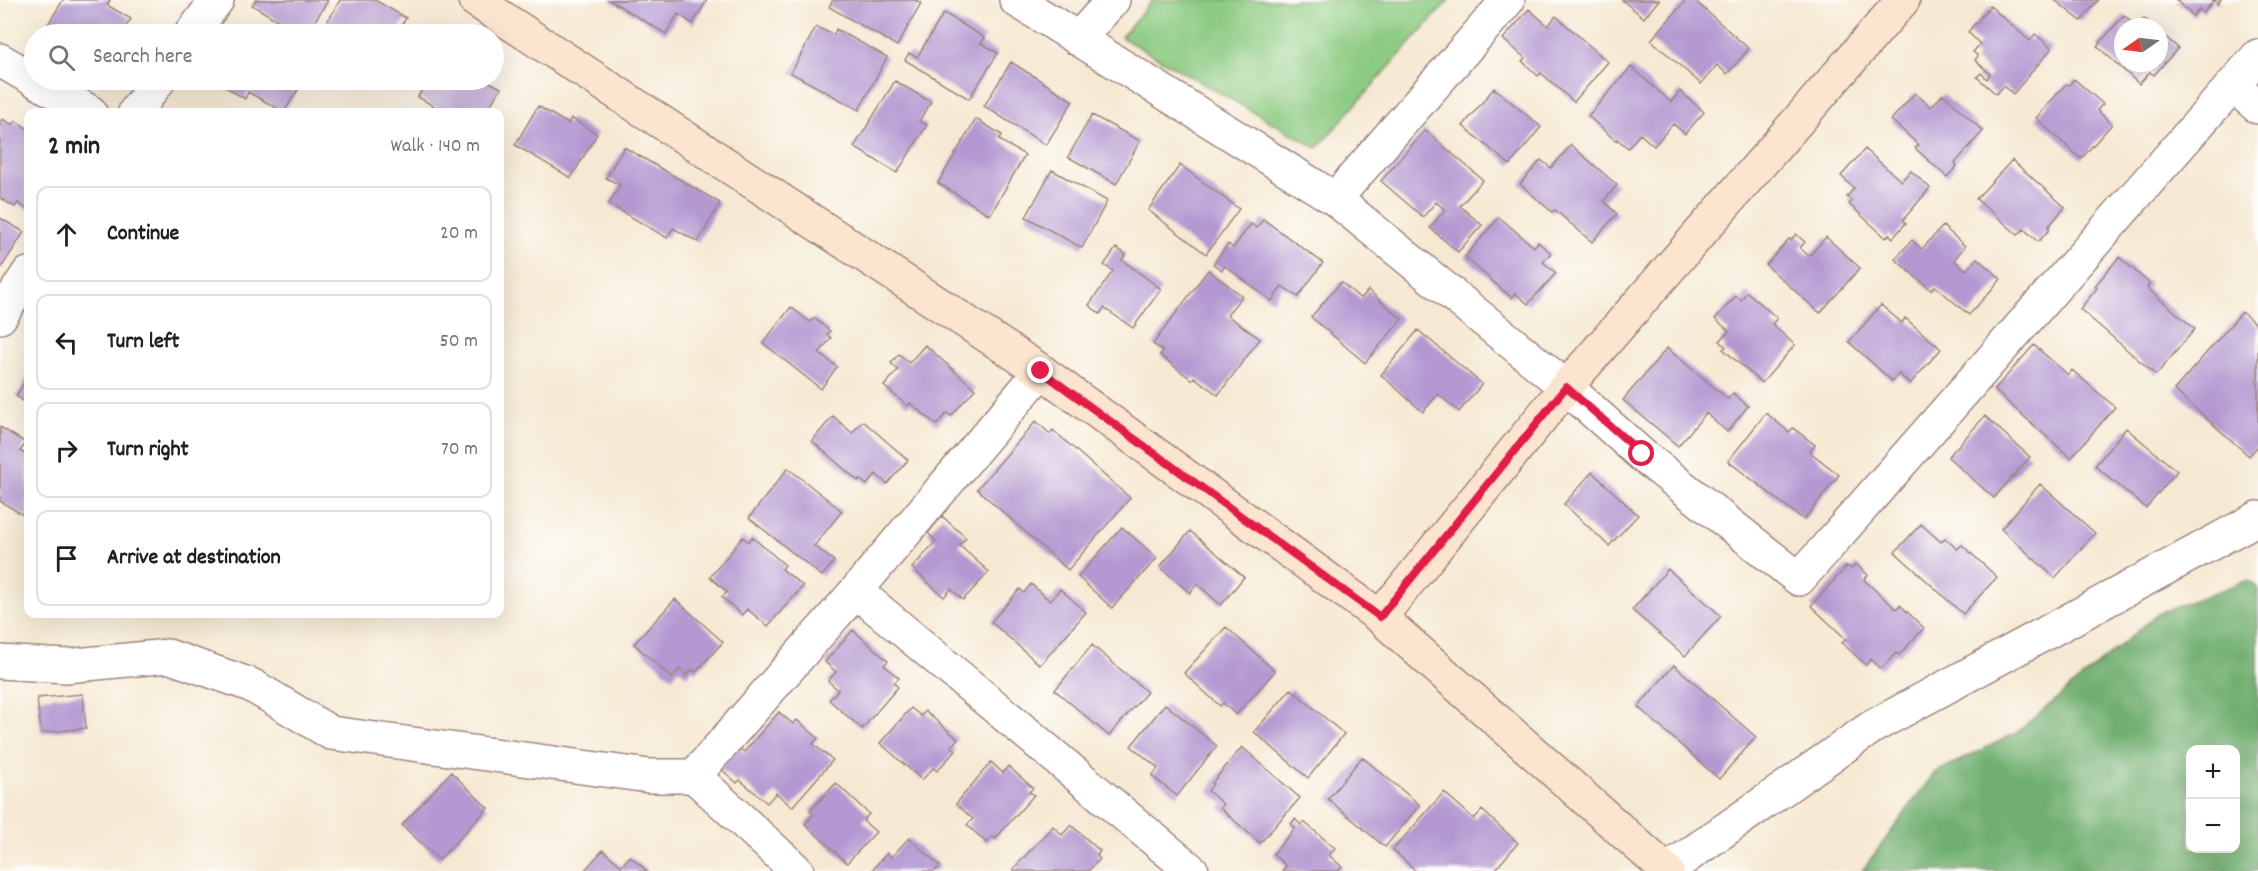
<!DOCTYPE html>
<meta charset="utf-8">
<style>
:root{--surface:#fff;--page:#f6f6f6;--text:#202124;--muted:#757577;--line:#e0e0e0}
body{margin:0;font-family:Dekko,sans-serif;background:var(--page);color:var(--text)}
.controls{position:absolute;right:18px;bottom:18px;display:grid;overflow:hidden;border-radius:12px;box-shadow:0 6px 24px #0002}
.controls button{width:54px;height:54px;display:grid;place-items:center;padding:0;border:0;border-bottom:2px solid var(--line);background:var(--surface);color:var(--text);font:30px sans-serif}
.compass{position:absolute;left:2114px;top:18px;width:54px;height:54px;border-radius:50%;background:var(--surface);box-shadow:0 6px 24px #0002;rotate:256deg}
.stop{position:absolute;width:18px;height:18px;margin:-14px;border:4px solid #e11d48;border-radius:50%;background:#fff}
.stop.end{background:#e11d48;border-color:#fff;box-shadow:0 2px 6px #0008}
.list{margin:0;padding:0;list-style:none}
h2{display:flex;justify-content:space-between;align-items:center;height:78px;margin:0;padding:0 24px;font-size:26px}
h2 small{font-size:20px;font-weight:400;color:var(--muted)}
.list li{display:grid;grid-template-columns:39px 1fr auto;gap:18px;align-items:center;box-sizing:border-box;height:96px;margin:0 12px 12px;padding:0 12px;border:2px solid var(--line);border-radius:12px}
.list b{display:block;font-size:22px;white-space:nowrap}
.list em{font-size:20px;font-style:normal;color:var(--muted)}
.icon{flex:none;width:33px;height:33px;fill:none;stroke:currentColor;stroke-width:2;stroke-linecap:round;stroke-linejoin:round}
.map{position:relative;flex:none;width:2258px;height:871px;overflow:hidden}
.search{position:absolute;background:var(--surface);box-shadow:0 6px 24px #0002;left:24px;top:24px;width:480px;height:66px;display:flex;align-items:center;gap:15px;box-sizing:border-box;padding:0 21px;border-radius:33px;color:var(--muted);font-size:22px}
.panel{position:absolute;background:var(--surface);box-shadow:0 6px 24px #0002;left:24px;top:108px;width:480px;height:510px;border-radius:12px}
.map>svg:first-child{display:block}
.green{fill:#8ccb82;stroke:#6b7556;stroke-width:1.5}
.forest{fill:#71af70;stroke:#5e674e;stroke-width:1.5;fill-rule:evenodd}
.building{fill:#b398d1}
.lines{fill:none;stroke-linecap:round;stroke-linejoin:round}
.street-casing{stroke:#a0847f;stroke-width:36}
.secondary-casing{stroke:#a0847f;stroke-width:36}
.street{stroke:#fff;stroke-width:33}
.secondary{stroke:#fbe5cf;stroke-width:33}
.route{stroke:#e11d48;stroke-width:8}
</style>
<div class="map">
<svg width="2258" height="871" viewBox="0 0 2258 871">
<rect width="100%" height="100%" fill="#fdfcf7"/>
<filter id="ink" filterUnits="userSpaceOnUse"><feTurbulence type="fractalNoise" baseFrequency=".0167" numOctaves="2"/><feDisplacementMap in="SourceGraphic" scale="12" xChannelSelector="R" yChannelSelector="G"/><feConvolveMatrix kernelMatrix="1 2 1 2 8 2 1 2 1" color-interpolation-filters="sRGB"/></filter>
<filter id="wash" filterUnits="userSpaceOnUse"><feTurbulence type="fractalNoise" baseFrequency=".008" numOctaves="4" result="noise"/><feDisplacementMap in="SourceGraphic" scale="24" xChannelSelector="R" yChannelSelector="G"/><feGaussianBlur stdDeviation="1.35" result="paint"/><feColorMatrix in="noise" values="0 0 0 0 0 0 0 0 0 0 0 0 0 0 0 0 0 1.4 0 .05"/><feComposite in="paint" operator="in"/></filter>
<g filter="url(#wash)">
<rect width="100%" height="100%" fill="#f6e9d3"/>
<path class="green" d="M1153,0H1449L1317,148L1121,37Z"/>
<path class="forest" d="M2248,580L2258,587V871H1862L1934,773L2016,733L2159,613ZM2190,750H2236V848H2190Z"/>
<g id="blocks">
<path class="building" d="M63,0H110L107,5L131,19L121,34H42Z
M256,0H328L307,34H300L252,5Z
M340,0H375L406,18L396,34H333L323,29Z
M609,0H707L693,24L678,14L666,34Z
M833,0H915L921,3L897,46L829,7Z
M1622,0H1659L1644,18Z
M1686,0H1694L1749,49L1727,74L1717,65L1701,84L1651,40Z
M2055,0H2098L2081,21Z
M2176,0H2221L2217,4L2214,0L2203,13L2199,9L2193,16Z
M1990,6L2030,41L2035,34L2052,48L2013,94L2004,86L1996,94L1977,77L1981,73L1987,79L1990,74L1975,60L1978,56L1973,52L1980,44L1968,32Z
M1529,9L1548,26L1556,16L1608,62L1574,102L1541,73L1538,76L1522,61L1525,58L1503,39Z
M944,13L985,38L981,43L998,53L969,99L905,60L909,53L917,57Z
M2124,15L2137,26L2144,18L2154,27H2123V63H2159V31L2178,48L2154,75L2150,72L2139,84L2097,46Z
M816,27L834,35L836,29L887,57L859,110L791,73Z
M1011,62L1073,101L1046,145L984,106Z
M1631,67L1671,102L1680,91L1704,112L1685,134L1673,124L1654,146L1640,134L1628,148L1617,139L1616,141L1588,116Z
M2074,79L2103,104L2097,110L2112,124L2081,159L2036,118L2066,84L2069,85Z
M217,80H304L284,112L248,92L245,99L216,81Z
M428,80H486L501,88L486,112H444L418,97Z
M895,81L931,102L919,121L927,125L897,173L854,147Z
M1494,88L1541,127L1510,165L1463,126Z
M1915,93L1931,107L1943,94L1983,131L1955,163L1957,166L1947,177L1915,148L1919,145L1891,120Z
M538,106L568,124L571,118L597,134L571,178L515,145Z
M1092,115L1140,141L1116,184L1068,157Z
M2,119L13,125L16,121L28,129V210L18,203L15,207L0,198V123Z
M976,119L1002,135L999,140L1025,155L990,215L938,183Z
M1425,130L1483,180L1460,206L1482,225L1458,252L1430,228L1445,210L1436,202L1423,217L1381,181Z
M1571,145L1617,185L1604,201L1617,214L1592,242L1555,210L1552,212L1520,184L1541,160L1551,168Z
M624,147L720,203L698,242L673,228L667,238L609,204L620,185L606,178Z
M1865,149L1901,181L1911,171L1930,188L1903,220L1906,223L1893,238L1889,234L1886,238L1849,204L1852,201L1847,197L1854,188L1841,176Z
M2012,160L2065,207L2048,227L2050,229L2038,242L2024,229L2018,235L1976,199Z
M1180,165L1239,209L1206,254L1148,210Z
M1052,170L1107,201L1082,248L1026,217Z
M1499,217L1534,247L1538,242L1551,253L1543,262L1556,273L1528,304L1515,293L1512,298L1465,257Z
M0,218L24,232L0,270Z
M1263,219L1323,263L1298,297L1282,286L1272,301L1225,266L1222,270L1213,264L1228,244L1233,248L1251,224L1257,228Z
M1943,226L1965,246L1954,260L1966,270L1977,258L2001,279L1969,315L1935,286L1931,290L1895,259L1912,240L1922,249Z
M1796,234L1805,242L1800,248L1809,256L1826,237L1860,268L1820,313L1766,265L1789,239L1791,240Z
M1116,248L1126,254L1122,260L1161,289L1133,328L1104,308L1100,314L1089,305L1113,271L1104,265Z
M2119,257L2150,284L2147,288L2195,329L2156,375L2080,309L2097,288L2095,286Z
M1208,270L1242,296L1227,315L1260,339L1218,395L1194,377L1192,380L1160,355L1163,351L1153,344Z
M1341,282L1361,299L1368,290L1402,319L1365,363L1311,317Z
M1747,292L1777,318L1772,324L1795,345L1762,383L1723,349L1726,347L1720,341L1729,331L1715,319L1736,296L1741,300Z
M1881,305L1902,323L1905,318L1941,349L1910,384L1899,374L1892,381L1849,342Z
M791,307L810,322L814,318L830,331L827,334L831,338L819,353L837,367L821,389L763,343Z
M2242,312L2258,326V379L2256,381L2258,383V446L2249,456L2174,390Z
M1418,330L1482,384L1459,412L1438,394L1423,412L1381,375Z
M925,345L975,389L951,416L947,413L937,425L910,403L908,406L884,386L898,370L891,363L899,354L909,363Z
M2034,345L2068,375L2072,370L2115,407L2071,458L1994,390Z
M1667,348L1728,399L1733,393L1748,406L1727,432L1706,413L1678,446L1623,400Z
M28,376V404L16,396Z
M1766,413L1789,432L1793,428L1815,445L1810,452L1839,475L1804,520L1728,461Z
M833,416L852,433L863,421L908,460L887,484L876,474L867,485L859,479L858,481L812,441Z
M1985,416L2030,457L1994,498L1948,457Z
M1036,421L1050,434L1053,430L1130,498L1068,570L977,489Z
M0,427L26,443L20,451L28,456V518L0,501Z
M2126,428L2177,471L2146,508L2095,466Z
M788,468L842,511L814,546L834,561L822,576L749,518Z
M1592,472L1638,515L1609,546L1564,504Z
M2040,484L2095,533L2055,578L2001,529Z
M942,516L966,538L959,545L989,572L963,600L951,589L944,597L912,568L936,541L928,533Z
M1921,524L1941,542L1945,538L1957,549L1962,545L1997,577L1963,614L1895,552Z
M1122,527L1157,558L1112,608L1078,577Z
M1190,531L1244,577L1221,605L1197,584L1190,593L1160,567Z
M743,537L748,542L752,537L785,565L782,569L803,586L768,626L747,609L742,615L722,597L727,592L710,577Z
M1856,564L1868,575L1864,580L1896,609L1900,605L1924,628L1899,655L1896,653L1881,669L1871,659L1866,665L1842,643L1846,639L1811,606L1847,566L1851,569Z
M1668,569L1721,616L1685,656L1632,610Z
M1031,584L1050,601L1060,589L1086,612L1040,665L991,622L1020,589L1024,593Z
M675,599L723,642L696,672L692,669L687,676L679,669L672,678L634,644Z
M1226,627L1275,671L1236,715L1223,703L1220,706L1184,673Z
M853,630L888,661L884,665L899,678L894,683L898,687L862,729L829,700L838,690L828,681L836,672L825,662Z
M1092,645L1147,692L1109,736L1055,690Z
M1674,665L1756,737L1719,779L1638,707Z
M1291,689L1344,734L1308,778L1254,732Z
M83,694L86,728L41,733L37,698Z
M1165,704L1217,746L1177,796L1152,776L1158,768L1131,746Z
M911,708L921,716L925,711L958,739L951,746L956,750L937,771L933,768L922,780L880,743Z
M779,712L793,724L797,720L818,738L813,744L833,760L792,807L776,793L767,803L740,780L737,783L720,768L738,747L744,752Z
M1242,747L1300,798L1260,843L1220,808L1223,804L1208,791L1213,784L1212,783Z
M1362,757L1420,805L1385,847L1328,799Z
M991,762L1003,773L1008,766L1033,788L1029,792L1034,795L995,839L992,837L987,843L967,825L973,819L956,804Z
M451,772L488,808L439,860L402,825Z
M836,783L869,814L863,821L876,832L847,863L805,824L814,814L810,811Z
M1444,792L1474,819L1482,810L1518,843L1494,871H1416L1393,850Z
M1295,819L1301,825L1304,822L1335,848L1329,855L1342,867L1338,871H1282L1286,866L1273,854L1295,828L1291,824Z
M1071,825L1100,851L1097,856L1100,859L1088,871H1015L1013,869L1053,826L1062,835Z
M909,838L940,866L935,871H871L887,853L891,857Z
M603,850L621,866L630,856L647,871H584Z"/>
</g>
</g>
<g filter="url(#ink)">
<use href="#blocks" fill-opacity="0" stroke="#a0847f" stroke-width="1.5"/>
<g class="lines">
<g class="street-casing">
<path id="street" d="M1016,0L1335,199L1566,387L1642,455L1799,579L2258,56
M191,34L217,0
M1078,39L1113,0
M0,60L90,112
M2233,85L2258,107
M135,112L159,80
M1335,199L1508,0
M0,317L28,274
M856,591L1192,871
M0,662L66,666L168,656L251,685L331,733L649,776H694L797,871
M694,776L856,591L1041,371
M1666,871L1872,727L2258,518"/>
</g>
<g class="secondary-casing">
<path id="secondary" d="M475,0L1041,371L1380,617L1667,871
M1380,617L1566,387L1903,0"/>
</g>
<use href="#street" class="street"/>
<use href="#secondary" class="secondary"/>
</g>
</g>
<g class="lines" filter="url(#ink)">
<path class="route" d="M1041,371L1380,617L1566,387L1642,454"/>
</g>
</svg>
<div class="controls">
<button>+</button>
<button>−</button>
</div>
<svg class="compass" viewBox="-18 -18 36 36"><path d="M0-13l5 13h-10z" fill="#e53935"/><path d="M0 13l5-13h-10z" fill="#757577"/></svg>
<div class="stop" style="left:1642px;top:454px"></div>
<div class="stop end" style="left:1041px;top:371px"></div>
<div class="search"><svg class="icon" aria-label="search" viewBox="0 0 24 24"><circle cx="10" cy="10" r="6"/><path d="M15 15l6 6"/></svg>Search here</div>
<section class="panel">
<h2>2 min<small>Walk · 140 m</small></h2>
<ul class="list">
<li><svg class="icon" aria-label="ahead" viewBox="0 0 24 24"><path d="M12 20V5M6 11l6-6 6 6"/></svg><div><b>Continue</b></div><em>20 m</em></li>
<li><svg class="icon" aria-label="left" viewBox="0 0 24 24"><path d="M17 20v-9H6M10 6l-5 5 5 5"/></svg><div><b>Turn left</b></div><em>50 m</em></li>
<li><svg class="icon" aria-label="right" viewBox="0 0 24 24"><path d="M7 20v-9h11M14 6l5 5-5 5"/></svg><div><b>Turn right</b></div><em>70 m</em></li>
<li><svg class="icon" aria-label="arrive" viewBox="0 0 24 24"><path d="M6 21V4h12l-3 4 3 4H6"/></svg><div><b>Arrive at destination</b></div></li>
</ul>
</section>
</div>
